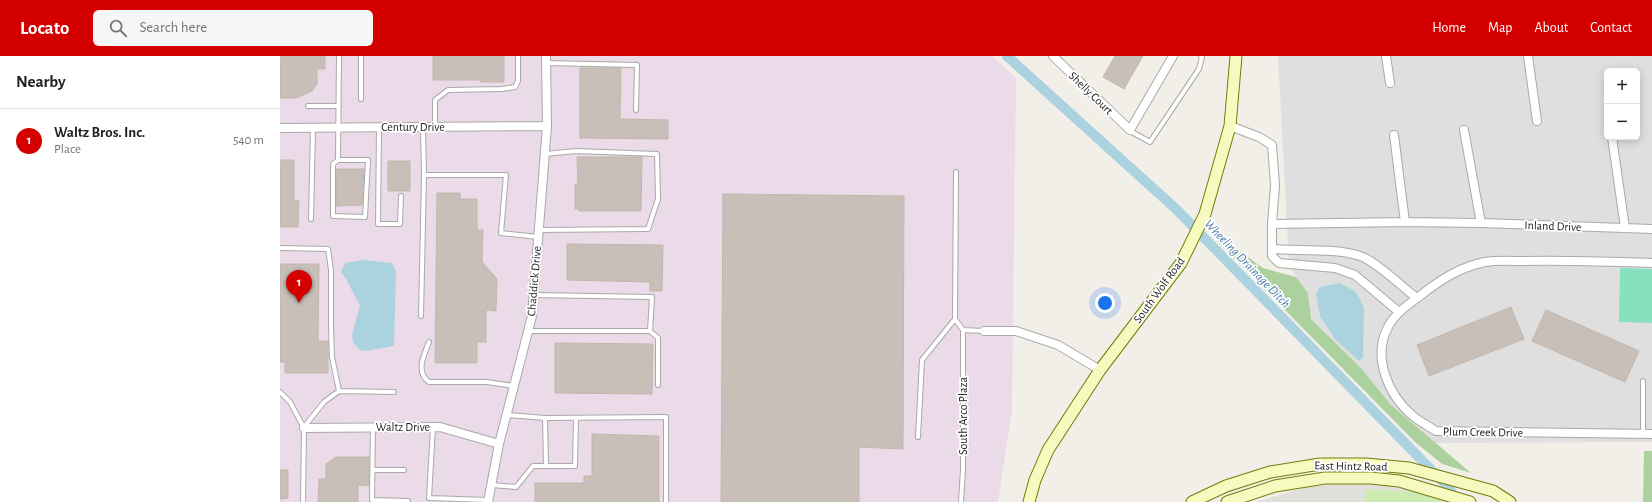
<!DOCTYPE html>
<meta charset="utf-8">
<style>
:root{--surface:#fff;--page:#f6f6f6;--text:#222;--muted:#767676;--line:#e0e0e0;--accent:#d40000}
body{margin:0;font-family:"Alegreya Sans",sans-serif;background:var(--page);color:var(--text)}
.controls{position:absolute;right:12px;top:12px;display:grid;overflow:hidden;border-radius:6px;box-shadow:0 2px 10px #0003}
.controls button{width:36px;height:36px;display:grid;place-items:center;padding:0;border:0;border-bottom:1px solid var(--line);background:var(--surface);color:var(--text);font:20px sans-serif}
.you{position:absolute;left:825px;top:247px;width:14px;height:14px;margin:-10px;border:3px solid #fff;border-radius:50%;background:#1a73e8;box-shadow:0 0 0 6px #1a73e833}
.badge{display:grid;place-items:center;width:26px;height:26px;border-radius:50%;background:var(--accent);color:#fff;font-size:13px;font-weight:700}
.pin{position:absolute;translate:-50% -33px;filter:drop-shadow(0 1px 2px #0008)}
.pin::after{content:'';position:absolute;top:21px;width:14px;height:12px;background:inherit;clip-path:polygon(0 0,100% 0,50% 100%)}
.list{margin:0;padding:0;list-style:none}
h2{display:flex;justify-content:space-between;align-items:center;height:52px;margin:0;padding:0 16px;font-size:17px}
h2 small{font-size:13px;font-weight:400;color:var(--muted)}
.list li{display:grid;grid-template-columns:26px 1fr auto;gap:12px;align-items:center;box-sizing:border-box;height:64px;padding:0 16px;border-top:1px solid var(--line)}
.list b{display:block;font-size:15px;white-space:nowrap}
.list p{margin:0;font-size:13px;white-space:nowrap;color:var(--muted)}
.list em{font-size:13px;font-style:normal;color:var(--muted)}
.icon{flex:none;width:22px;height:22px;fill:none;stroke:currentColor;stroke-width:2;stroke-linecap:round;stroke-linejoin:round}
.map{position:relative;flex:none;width:1372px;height:446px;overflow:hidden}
header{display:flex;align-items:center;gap:24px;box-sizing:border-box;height:56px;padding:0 20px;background:var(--accent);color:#fff}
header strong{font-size:19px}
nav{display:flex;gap:22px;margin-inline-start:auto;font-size:14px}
.search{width:280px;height:36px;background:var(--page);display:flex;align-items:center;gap:10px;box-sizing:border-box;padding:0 14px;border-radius:6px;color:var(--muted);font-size:15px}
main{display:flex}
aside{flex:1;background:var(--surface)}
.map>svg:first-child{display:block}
.residential{fill:#e0dfdf;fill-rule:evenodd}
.industrial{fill:#ebdbe8}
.airport{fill:#e1dfda}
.grass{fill:#cdebb0}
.forest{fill:#add19e}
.pitch{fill:#88e0be}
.water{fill:#aad3df}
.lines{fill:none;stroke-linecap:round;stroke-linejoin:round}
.canal{stroke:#aad3df;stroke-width:10}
.building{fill:#c7bfb8;stroke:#c4b6ab}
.service-casing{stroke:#a9a9a9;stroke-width:6}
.minor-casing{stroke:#a9a9a9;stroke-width:10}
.secondary-casing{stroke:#707d05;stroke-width:13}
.service{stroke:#fff;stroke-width:4}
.minor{stroke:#fff;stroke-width:8}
.secondary{stroke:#f7fabf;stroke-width:11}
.labels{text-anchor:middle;stroke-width:3.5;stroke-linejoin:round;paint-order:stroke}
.street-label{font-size:12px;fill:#222;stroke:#fff}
.water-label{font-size:13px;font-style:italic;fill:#4a7aab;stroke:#fff}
</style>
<header>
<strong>Locato</strong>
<div class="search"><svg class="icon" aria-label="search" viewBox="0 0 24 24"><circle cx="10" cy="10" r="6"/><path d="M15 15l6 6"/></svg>Search here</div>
<nav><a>Home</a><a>Map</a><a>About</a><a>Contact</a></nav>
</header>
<main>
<aside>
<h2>Nearby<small></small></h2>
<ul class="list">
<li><span class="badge">1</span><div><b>Waltz Bros. Inc.</b><p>Place</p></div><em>540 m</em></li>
</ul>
</aside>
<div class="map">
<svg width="1372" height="446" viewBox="0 0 1372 446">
<rect width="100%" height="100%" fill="#f2efe9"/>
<path class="residential" d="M998,0H1372V386L1155,387L1111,349L1082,313L1031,263L1028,237L1016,221L1009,208ZM1327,15H1357V81H1327Z"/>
<path class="industrial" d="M0,0H712L736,22L732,354L718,446H0Z"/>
<path class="airport" d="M1078,428L1106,430L1143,436L1145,439L1169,446H975L1023,432L1049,429Z"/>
<path class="grass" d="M1086,433L1133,436L1163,444V446H1085Z"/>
<path class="forest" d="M939,180L983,212L1016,221L1028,237L1031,263L1082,313L1111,349L1191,417L1162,408L1135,386L938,186Z
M1364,395H1372V446H1363Z"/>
<path class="pitch" d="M1340,212L1372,213V267L1339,266Z"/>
<path class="water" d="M84,204L112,207L116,216L114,290L85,295L80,294L73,286L72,278L80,250L66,223L61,216L65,207Z
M1060,227L1076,236L1084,251L1083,301L1079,305L1055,283L1040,260L1036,238L1040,231Z"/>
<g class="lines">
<path class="canal" d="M727,0L896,153L1169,432L1177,445"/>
</g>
<path class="building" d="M0,0H45V13H37V28L32,35L16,42H0Z
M153,0H224V26H201L200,24H153Z
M835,0H863L844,33L823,21Z
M300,12H341L340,63L388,64V83L300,82Z
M297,101H362L361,155H299V153H295V128H298Z
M0,104H14V144L19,145L18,171H0Z
M108,105H130V135H108Z
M56,113H84L82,149L56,150Z
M157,137H180V143H197V174H203L202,206L217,223L216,255L206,254V286H197V307H155Z
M443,138L624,140L623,393L579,391V446H441Z
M287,188L383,189L382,235H370V226L287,224Z
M0,208H39L38,285H48V317H5V306H0Z
M1231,251L1244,283L1149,320L1137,289Z
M1266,254L1359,295L1345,326L1252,285Z
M275,287L373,288L372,338L275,337Z
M312,378L379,380V446H255V427H304V420H312Z
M56,401H89V430L78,429V446H38L39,423H46V408Z
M0,414H8V442L0,443Z"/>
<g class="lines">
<g class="service-casing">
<path id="service" d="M81,0V43
M266,7L357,9L356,54
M28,50H59
M99,71L98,168H120L121,140
M143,71L144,119H226L221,177L258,181
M155,71V44L168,34L222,33L235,31L238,25V0
M850,75L870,86L919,13L922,1L921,0
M58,104L53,108V160L85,161L88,104H58L59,0
M676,116L675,263L683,274L704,275
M31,163L33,72
M259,174L368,173L378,143L377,98L296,95L265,98
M0,192L48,193L51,214V272L52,301L59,335
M141,260L144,119
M248,275H370L372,241L253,239
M370,275L378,282V329
M149,286C144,299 135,316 149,326H207L234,330
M1363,325V378
M0,336L10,346L24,372L23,446
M227,359L265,362L386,361V446
M265,362L266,410
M24,371L44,346L59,335L114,336
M93,371L92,444L128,445
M153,371L149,442L208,444
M638,381L642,304L675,263
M93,414H124
M212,429L236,431L253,410H295L296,362
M681,446L683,413V274"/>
</g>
<g class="minor-casing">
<path id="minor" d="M773,0L850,74L893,0
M1106,0L1110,27
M1248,0L1257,65
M950,70L979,81L992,89L995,129L992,168V200L999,207L1055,212L1075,219L1119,256
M0,72L267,70
M1184,74L1201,167
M1114,79L1125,166
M1332,81L1345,172
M992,168L1125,166L1201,167L1372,173
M992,193C1018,195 1057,192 1080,200C1096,205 1123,232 1137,242
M1372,207C1329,206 1287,204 1244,205C1232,205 1217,204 1205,206C1180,211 1160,224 1141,239C1129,248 1115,257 1108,271C1092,301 1108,339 1133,360C1140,366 1149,370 1156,375L1372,378
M704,275H736L778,289L820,314
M24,372L160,371L219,388
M208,446L219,388L252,260L267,70L266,0"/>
</g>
<g class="secondary-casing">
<path id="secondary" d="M749,446L755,424L768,394L820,314L901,207L925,158L950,70L956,0
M912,446L946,430L990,416L1040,408H1086L1129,412L1213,435L1230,446
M947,446L995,430L1045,422H1091L1119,425L1190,446"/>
</g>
<use href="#service" class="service"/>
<use href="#minor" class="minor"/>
<use href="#secondary" class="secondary"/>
</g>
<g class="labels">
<g class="street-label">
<text transform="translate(811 37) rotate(44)" y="4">Shelly Court</text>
<text x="133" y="75">Century Drive</text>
<text transform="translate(1273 170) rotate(2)" y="4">Inland Drive</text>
<text transform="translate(254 225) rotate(-85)" y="4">Chaddick Drive</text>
<text transform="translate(879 234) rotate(-54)" y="4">South Wolf Road</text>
<text transform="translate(683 360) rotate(-90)" y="4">South Arco Plaza</text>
<text x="123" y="375">Waltz Drive</text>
<text transform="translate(1203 376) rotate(1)" y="4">Plum Creek Drive</text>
<text transform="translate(1071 410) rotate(1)" y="4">East Hintz Road</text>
</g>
<g class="water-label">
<text transform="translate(968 207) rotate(46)" y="5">Wheeling Drainage Ditch</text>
</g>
</g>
</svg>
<div class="controls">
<button>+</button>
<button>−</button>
</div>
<div class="you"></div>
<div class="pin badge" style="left:19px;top:247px">1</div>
</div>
</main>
